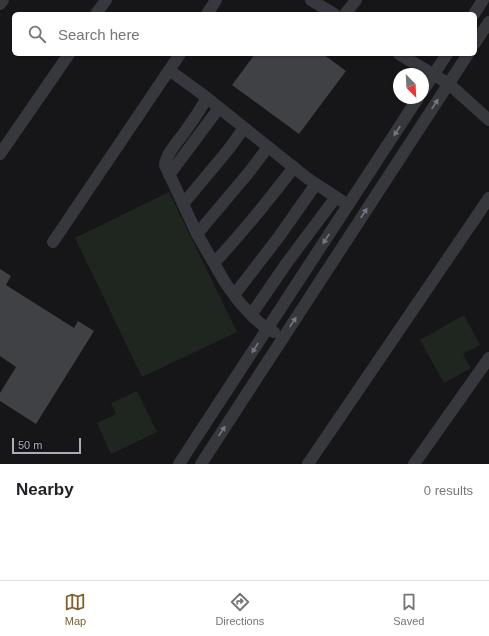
<!DOCTYPE html>
<style>
:root{--surface:#fff;--page:#f6f6f6;--text:#202124;--muted:#757577;--line:#e0e0e0;--accent:#7e622b}
body{margin:0;font-family:Helvetica,sans-serif;background:var(--page);color:var(--text)}
.compass{position:absolute;left:393px;top:68px;width:36px;height:36px;border-radius:50%;background:var(--surface);box-shadow:0 1px 3px #0004;rotate:156deg}
.scale{position:absolute;left:12px;bottom:10px;width:69px;box-sizing:border-box;padding-left:4px;border:2px solid #a8adb8;border-top:0;font-size:11px;line-height:14px;white-space:nowrap;color:#a8adb8;-webkit-text-stroke:3px #111113;paint-order:stroke}
.list{margin:0;padding:0;list-style:none}
h2{display:flex;justify-content:space-between;align-items:center;height:52px;margin:0;padding:0 16px;font-size:17px}
h2 small{font-size:13px;font-weight:400;color:var(--muted)}
.icon{flex:none;width:22px;height:22px;fill:none;stroke:currentColor;stroke-width:2;stroke-linecap:round;stroke-linejoin:round}
.map{position:relative;flex:none;width:489px;height:464px;overflow:hidden}
.search{position:absolute;background:var(--surface);box-shadow:0 1px 3px #0004;left:12px;right:12px;top:12px;height:44px;display:flex;align-items:center;gap:10px;box-sizing:border-box;padding:0 14px;border-radius:6px;color:var(--muted);font-size:15px}
.sheet{height:116px;background:var(--surface)}
nav{display:flex;justify-content:space-around;align-items:center;box-sizing:border-box;height:56px;border-top:1px solid var(--line);background:var(--surface);font-size:11px;color:var(--muted)}
nav a{display:grid;justify-items:center;gap:2px}
nav .on{color:var(--accent)}
.map>svg:first-child{display:block}
.green{fill:#1e261f}
.building{fill:#404145}
.lines{fill:none;stroke-linecap:round;stroke-linejoin:round}
.minor{stroke:#37383d;stroke-width:12}
.oneway{fill:#757881}
</style>
<div class="map">
<svg width="489" height="464" viewBox="0 0 489 464">
<rect width="100%" height="100%" fill="#161618"/>
<path class="green" d="M169,192L237,332L142,377L75,238Z
M464,315L480,345L463,354L471,368L444,383L420,340Z
M137,391L157,432L111,454L97,423L116,414L111,403Z"/>
<path class="building" d="M255,54H323L346,71L299,134L232,85Z
M0,269L11,276L6,285L74,328L78,321L94,331L36,424L0,401V393L16,367L0,356Z"/>
<g class="lines">
<path class="minor" d="M311,0L334,14
M0,4L3,0
M96,14L106,0
M207,14L216,0
M345,14L356,0
M474,14L483,0
M475,43L489,22
M399,54L449,84L489,120
M169,70L202,94L307,178L348,205
M423,91L447,54
M207,98C200,110 192,122 184,133C178,141 166,154 165,165L197,234L226,284L240,303L253,317L267,329L274,332
M0,154L69,54
M169,175L219,108
M183,204L228,150L244,128
M197,234L250,171L268,147
M53,242L180,54
M214,263C243,232 268,201 294,167
M234,295L278,238L316,184
M251,315L286,264L336,197
M179,464L418,98
M201,464L468,54
M308,464L489,198
M414,464L489,358"/>
</g>
<defs><path id="oneway-solid" d="M-6-.8H1V-3.2L6.5 0L1 3.2V.8H-6Z"/></defs>
<g class="oneway">
<use href="#oneway-solid" transform="translate(435 104) rotate(-57)"/>
<use href="#oneway-solid" transform="translate(397 131) rotate(123)"/>
<use href="#oneway-solid" transform="translate(364 213) rotate(-57)"/>
<use href="#oneway-solid" transform="translate(326 239) rotate(123)"/>
<use href="#oneway-solid" transform="translate(293 322) rotate(-57)"/>
<use href="#oneway-solid" transform="translate(255 348) rotate(123)"/>
<use href="#oneway-solid" transform="translate(222 431) rotate(-57)"/>
</g>
</svg>
<svg class="compass" viewBox="-18 -18 36 36"><path d="M0-13l5 13h-10z" fill="#e53935"/><path d="M0 13l5-13h-10z" fill="#757577"/></svg>
<div class="scale">50 m</div>
<div class="search"><svg class="icon" aria-label="search" viewBox="0 0 24 24"><circle cx="10" cy="10" r="6"/><path d="M15 15l6 6"/></svg>Search here</div>
</div>
<section class="sheet">
<h2>Nearby<small>0 results</small></h2>
<ul class="list">
</ul>
</section>
<nav>
<a class="on"><svg class="icon" aria-label="map" viewBox="0 0 24 24"><path d="M3 6l6-2 6 2 6-2v14l-6 2-6-2-6 2zM9 4v14M15 6v14"/></svg>Map</a>
<a><svg class="icon" aria-label="directions" viewBox="0 0 24 24"><path d="M12 3l9 9-9 9-9-9zM9 14v-3h6M13 9l2 2-2 2"/></svg>Directions</a>
<a><svg class="icon" aria-label="saved" viewBox="0 0 24 24"><path d="M7 4h10v16l-5-4-5 4z"/></svg>Saved</a>
</nav>
